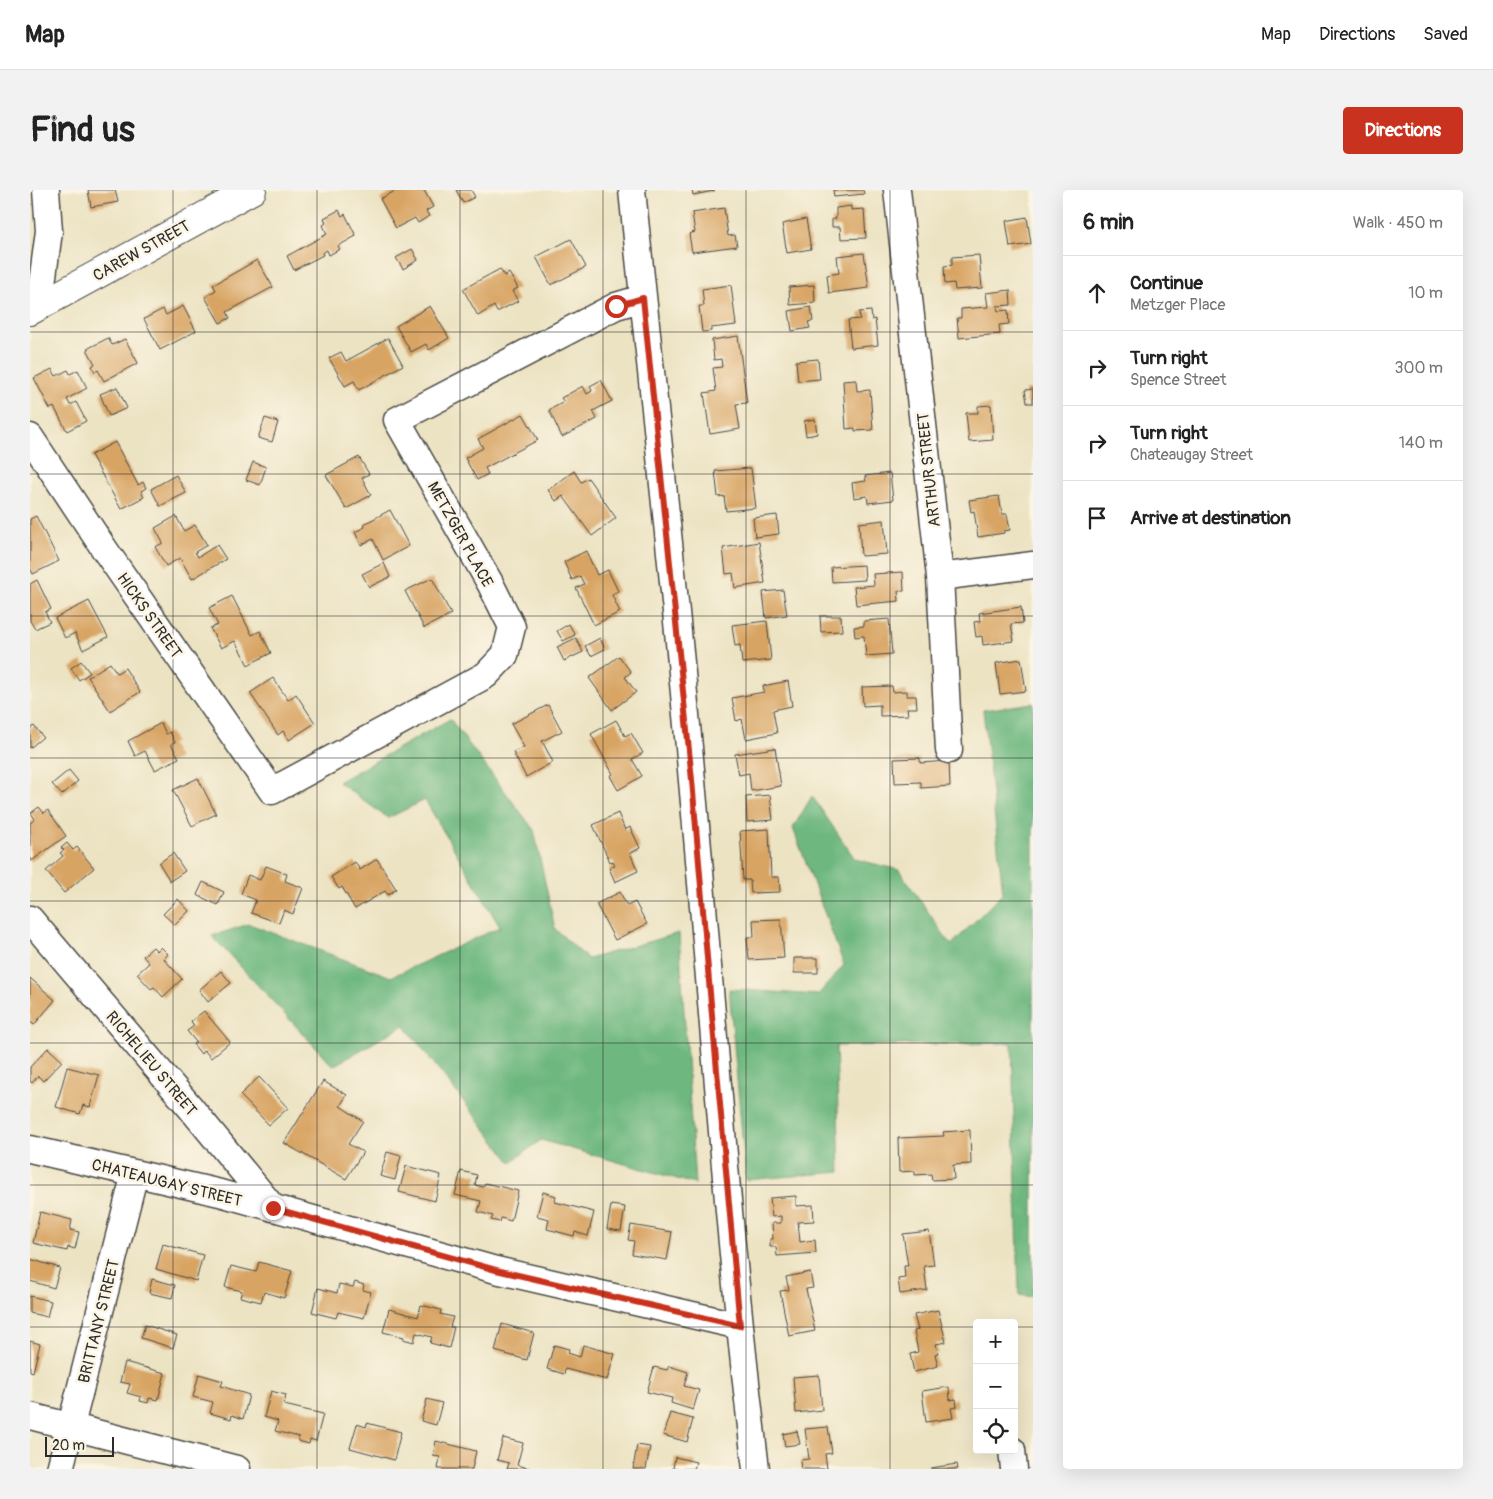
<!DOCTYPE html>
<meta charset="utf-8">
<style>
:root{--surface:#fff;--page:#f2f2f2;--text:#222;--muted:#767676;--line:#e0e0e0;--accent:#c8321e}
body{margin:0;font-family:Pangolin,sans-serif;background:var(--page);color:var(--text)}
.controls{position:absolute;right:15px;bottom:15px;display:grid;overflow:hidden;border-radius:5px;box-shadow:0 5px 20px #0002}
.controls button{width:45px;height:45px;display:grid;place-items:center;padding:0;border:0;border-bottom:1px solid var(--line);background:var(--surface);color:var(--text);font:25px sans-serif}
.scale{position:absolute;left:15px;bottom:12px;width:69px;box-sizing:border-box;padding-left:5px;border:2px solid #2b2b2b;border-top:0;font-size:14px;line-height:18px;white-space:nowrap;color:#2b2b2b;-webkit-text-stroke:4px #fcf5e5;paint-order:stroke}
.stop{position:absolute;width:15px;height:15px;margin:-11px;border:4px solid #c8321e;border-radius:50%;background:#fff}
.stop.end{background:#c8321e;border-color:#fff;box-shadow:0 1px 5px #0008}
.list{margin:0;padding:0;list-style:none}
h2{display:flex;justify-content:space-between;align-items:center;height:65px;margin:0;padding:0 20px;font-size:21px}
h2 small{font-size:16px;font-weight:400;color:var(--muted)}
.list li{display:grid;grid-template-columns:32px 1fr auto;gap:15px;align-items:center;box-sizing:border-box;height:75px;padding:0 20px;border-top:1px solid var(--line)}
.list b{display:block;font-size:19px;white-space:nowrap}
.list p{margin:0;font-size:16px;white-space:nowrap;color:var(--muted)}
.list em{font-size:16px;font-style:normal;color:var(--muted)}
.icon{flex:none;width:28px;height:28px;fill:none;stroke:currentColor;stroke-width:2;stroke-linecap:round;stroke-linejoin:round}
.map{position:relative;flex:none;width:1003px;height:1279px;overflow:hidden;border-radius:5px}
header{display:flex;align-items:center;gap:30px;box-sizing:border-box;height:70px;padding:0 25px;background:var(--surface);border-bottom:1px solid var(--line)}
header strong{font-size:24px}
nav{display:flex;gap:28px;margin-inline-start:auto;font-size:18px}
.intro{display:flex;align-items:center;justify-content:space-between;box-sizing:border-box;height:120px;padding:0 30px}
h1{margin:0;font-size:35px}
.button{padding:12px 22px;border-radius:5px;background:var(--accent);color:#fff;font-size:18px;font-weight:700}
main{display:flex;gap:30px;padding:0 30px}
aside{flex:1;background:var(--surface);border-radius:5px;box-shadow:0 5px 20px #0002}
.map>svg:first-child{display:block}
.forest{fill:#6eb880;stroke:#4c7256}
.building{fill:#d8a463}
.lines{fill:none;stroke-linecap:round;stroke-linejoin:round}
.minor-casing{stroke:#484742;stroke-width:29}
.tertiary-casing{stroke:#484742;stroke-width:30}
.minor{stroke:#fff;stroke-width:26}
.tertiary{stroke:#fff;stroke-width:28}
.route{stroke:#c8321e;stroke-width:6}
.grid{fill:none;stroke:#2b2b2b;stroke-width:1;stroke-opacity:0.55}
.labels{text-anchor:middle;stroke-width:5;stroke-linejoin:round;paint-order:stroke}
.street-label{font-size:16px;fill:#2b2b2b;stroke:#fcf5e5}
</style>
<header>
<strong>Map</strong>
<nav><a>Map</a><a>Directions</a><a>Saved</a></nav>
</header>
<div class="intro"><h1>Find us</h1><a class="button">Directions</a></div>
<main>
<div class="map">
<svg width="1003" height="1279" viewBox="0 0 1003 1279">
<rect width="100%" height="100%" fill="#fcf5e5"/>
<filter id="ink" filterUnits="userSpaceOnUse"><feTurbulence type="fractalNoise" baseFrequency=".02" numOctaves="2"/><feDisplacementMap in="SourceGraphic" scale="10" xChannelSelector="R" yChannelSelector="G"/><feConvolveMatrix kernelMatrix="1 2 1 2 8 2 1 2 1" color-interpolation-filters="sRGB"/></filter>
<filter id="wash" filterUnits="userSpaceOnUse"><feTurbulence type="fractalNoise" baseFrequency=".0096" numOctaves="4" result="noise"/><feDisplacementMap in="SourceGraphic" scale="20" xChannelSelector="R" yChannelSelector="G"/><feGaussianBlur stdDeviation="1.12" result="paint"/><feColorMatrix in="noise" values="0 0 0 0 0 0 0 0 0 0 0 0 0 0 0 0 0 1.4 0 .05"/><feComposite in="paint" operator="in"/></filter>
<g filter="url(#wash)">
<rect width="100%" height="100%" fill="#ece3c3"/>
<path class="forest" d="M1003,513V1107L989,1105L982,853L806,856L810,982L716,990L699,799L788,805L814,775L763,638L782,606L825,669L869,680L921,755L973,703L953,520Z
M420,529L504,640L525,739L558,769L649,743L665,994L511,950L481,972L374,835L303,876L182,746L219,734L361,787L470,737L395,610L358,628L308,592Z"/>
<g id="blocks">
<path class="building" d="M58,0H85L88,12L61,17Z
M367,0H394L403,17L396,21L399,26L388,33L385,28L366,38L350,9Z
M426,0H441L445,7L433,13Z
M662,0H684V1L663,5Z
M803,0H833L834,4L804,7Z
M821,16V20L834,19L836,48L811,49L810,37H802V29H806V18Z
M694,18L698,46L705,45L707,56L662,62L659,44L665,42L662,23Z
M309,20L312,26L315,24L326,46L308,56L310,59L299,65L297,60L292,63L293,65L264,80L257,66L297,44L293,35L296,33L294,28Z
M997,27L1001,54L980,57L976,31Z
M776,29L781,59L757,63L752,34Z
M541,49L556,77L521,95L506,67Z
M382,59L388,70L373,79L366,68Z
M834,63L839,98L799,103L797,85L809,83L807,66Z
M949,65L952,98L925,100L924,93L915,94L914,76L922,75V67Z
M227,70L243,97L197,122L200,128L190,133L175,107L186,100L183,95Z
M470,79L474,86L479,83L488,98L482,101L488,111L467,122L464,116L448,126L433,99Z
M701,95L706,135L681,138V141L672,142L669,116H674L672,99Z
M784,95L785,113L760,115L759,97Z
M980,100L981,115L967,116L968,121L978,120L979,134L969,135L970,144L929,148L927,128H931V119L958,117L956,103Z
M153,116L166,141L130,160L114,129L133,119L136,125Z
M400,116L419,148L399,160L396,154L381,162L366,136Z
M781,117L783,131L778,132L780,138L762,141L759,121Z
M841,121L842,130L845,129L848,155L821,158L818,130L830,129L829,122Z
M708,146L717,213L706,214L710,239L680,244L674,203L686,201L683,178L692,177L691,169L684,170L682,150Z
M78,148L82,155L95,149L108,173L74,191L68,180L65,182L62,176L65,174L57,159Z
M358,148L373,175L329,200L324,191L315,196L299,168L311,162L316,171Z
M788,169L790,189L768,191L766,171Z
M22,179L26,186L38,180L40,184L48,180L57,198L37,209L40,215L46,212L56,231L37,241L24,217L20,219L4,188Z
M571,190L582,211L563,221L567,229L532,247L519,220L534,212L531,208L553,196L557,204L562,201L560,196Z
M826,190L827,201L840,200L843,240L825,241V238L816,239L813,191Z
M87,197L97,218L79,226L70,204Z
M1003,199V213H997L995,200Z
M961,215L963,250L939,252L936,223H948V216Z
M493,224L508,250L455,278L458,284L447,290L435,268L453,258L448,249Z
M235,228L248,232L242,252L228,248Z
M785,229L787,244L776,246L774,231Z
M85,252L108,295L113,292L116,298L111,301L114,307L91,319L61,265Z
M329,267L339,284L332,288L341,305L316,319L296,285Z
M223,272L236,277L230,295L216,290Z
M721,278L726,318L696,321L694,306L688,307L685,281Z
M544,281L551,292L558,288L586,328L562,346L533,306L526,311L518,300Z
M860,283L863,310L838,313L837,306L824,308L822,293L836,291L835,286Z
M146,285L156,303L130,316L121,299Z
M969,306L972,324H977L980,340L974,341V343L948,347L944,321L941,322L939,310Z
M360,320L379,356L353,370L343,349L331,355L325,342L335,337L334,334Z
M747,325L749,344L725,347L723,328Z
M6,326L29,371L3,384L0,378V329Z
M146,326L154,341L165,335L177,355L165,362L168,367L187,355L196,369L162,389L150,368L136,376L125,357L133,353L125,338Z
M854,330L857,364L831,366L829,333Z
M729,352L735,393L705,398L703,383L696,384L693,358Z
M556,361L567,385L578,380L588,401L582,405L590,422L564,435L546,398L554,394L550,386L542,390L534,372Z
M354,373L360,387L339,397L332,384Z
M834,375L835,390L802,392L801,377Z
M873,382L874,401H868L869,411L826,415L824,397L844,395L843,384Z
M402,388L421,424L394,438L375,401Z
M7,390L21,419L15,422L20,432L5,439L0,431V394Z
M753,400L757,425L736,428L733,402Z
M202,406L222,445L230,441L241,463L218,475L205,451L191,458L180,438L188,435L179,418Z
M59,411L78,447L53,460L45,443L35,448L25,428Z
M991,417L993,433L981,434L984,451L953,455L952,446L946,447L944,432L950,431L949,423Z
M790,426H811L812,441L791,442Z
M859,429L862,464L836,466L834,446L825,447L824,437L834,436V431Z
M737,431L741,470L712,473L710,455L705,456L702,435Z
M539,434L545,445L533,451L527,441Z
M546,448L553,462L534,471L527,457Z
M570,448L575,459L561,466L555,456Z
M589,466L601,482L595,487L606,502L582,520L559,488Z
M991,469L996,501L970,504L966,473Z
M51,471L60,483L49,490L41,478Z
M80,473L87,483L95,478L110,502L80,521L58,487Z
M243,488L258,510L266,504L285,533L259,550L253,541L248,545L220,503Z
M758,491L762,516L743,520L747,543L716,549L712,529L706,531L702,508L734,502L733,496Z
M862,496L863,502L877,501V506H886L887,518H877L878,525L850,526V515L833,516L832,497Z
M518,515L532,541L512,551L523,572L496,587L483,562L494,557L481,534Z
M586,530L595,546L601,543L613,563L602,569L612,586L588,600L580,586L583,584L561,544Z
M131,533L136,544L140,542L145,552L141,554L149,568L125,580L115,561L105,566L98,551Z
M4,536L13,547L0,558V539Z
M745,558L751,596L721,601L719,583L709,585L705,564Z
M890,568V573L919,571L920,596L891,598V592L865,593L864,569Z
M39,580L48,591L32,605L22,594Z
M168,588L186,624L162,636L143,600Z
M740,605L743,630L717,632L716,607Z
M9,617L14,623L18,620L36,646L0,672V633L5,629L1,623Z
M588,623L595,640L600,637L610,658L600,663L608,681L585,692L579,678L585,675L583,671L580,672L563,635Z
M739,639L741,687H749L750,702L721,703L720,690H713L710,641Z
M37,653L43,660L47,657L64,678L34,703L16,681L33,666L30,663L34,660L31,658Z
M143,663L155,681L140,691L129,673Z
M347,669L366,699L358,705L355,701L325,719L312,697L309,699L301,687L325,672L330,680Z
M236,676L257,684L255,691L273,698L263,724L254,720L249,733L221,723L226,710L211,704L218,685L230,690Z
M173,692L194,702L188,715L167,705Z
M590,702L597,716L605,712L617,734L585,750L566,714Z
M148,709L159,721L145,735L133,724Z
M751,729L754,768L719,770L717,747H724L723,730Z
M123,757L127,761L131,757L138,764L134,769L152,789L133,807L124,797L121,799L107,784L119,773L113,766Z
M764,768H788V783H764Z
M191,781L201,793L178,812L169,800Z
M0,788L25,810L4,835L0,832Z
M174,821L200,852L181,868L174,860L171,864L163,854L166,852L157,841L164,836L161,831Z
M18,858L32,871L13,891L8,886L2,893L0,891V877Z
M37,877L69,885L60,917L53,915L50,924L26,917Z
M229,887L258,918L239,935L210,905Z
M293,891L317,905L310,916L333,931L318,954L333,962L316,989L254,953Z
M940,940L941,974L923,975L924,989L902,990L901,984L885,985V981L869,982L868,948L914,946L913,942Z
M357,962L371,966L365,990L350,986Z
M376,976L411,985L405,1011L369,1002Z
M431,981L447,985L445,995L453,997L455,993L488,1001L481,1031L471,1028L470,1032L461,1030L463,1026L448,1022L451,1011L425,1005Z
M513,1002L526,1006L525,1012L564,1022L558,1046L545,1042L544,1046L517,1039L519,1029L507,1026Z
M766,1006V1016L783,1015L784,1031L768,1032L770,1052L785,1050L786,1063L747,1066L746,1057H740V1049H743L742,1033H751V1026L742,1027L740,1008Z
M581,1015L595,1017L591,1041L577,1039Z
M10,1022L42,1030L40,1040L49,1042L45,1059L38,1057L37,1061L3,1053Z
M601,1035L642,1042L637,1070L602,1064L604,1051L598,1050Z
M899,1041L904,1075L894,1076L897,1100L870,1104L868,1089L875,1088L874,1076H878L873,1044Z
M133,1054L173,1065L166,1091L126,1079Z
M0,1069L30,1078L24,1098L0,1091Z
M229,1072L262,1081L254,1108L234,1102L231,1112L210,1107L212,1101L195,1097L201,1076L226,1082Z
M780,1082L783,1098L776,1099L785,1141L759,1146L750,1101L759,1100L756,1087Z
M122,1089L145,1095L142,1108L119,1103Z
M325,1092L334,1095L333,1100L341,1102L334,1128L308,1122L306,1128L282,1122L288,1098L307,1103L309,1094L323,1097Z
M0,1106L21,1111L17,1127L0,1123Z
M391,1115L411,1120L410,1124L423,1127L420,1137H424L419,1158L400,1153L402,1147L386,1143L384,1152L373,1149L374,1147L353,1142L359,1119L388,1127Z
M908,1120L916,1152L906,1154L908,1163L905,1164L908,1176L884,1182L880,1164L888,1162L884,1141L888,1140L884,1125Z
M472,1134L504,1143L497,1170L465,1161Z
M115,1135L147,1145L143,1158L111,1148Z
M0,1151L10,1154L3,1182L0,1181Z
M524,1155L539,1159L538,1163L550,1167L553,1155L585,1164L577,1190L535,1179L534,1184L517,1179Z
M95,1172L135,1183L128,1210L119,1208L118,1213L110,1211L111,1207L97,1203L100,1194L90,1192Z
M639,1176L658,1182L654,1196L669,1200L663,1220L641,1213L642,1208L617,1202L624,1177L637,1180Z
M169,1184L193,1191L191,1196L219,1205L213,1229L202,1225L201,1229L180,1223L183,1212L163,1207Z
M789,1185L792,1220L766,1223L763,1187Z
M919,1197L920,1210L926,1209L927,1217L921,1218L923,1228L896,1232L892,1201Z
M241,1201L256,1205L254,1215L293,1224L286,1251L280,1249L279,1254L268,1251L269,1247L245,1241L248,1231L234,1227Z
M397,1209L412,1213L406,1235L391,1231Z
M640,1223L663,1229L657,1252L633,1245Z
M337,1233L371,1242L364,1270L320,1258L327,1234L336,1237Z
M798,1237L802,1263L795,1264L797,1279H771L770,1270L779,1269L775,1239Z
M767,1241L770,1254L755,1256L753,1244Z
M473,1248L493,1253L487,1275L502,1279H477L479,1273L467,1270Z
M406,1251L446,1261L442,1279H408L410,1267L403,1266Z
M607,1255L620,1257L616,1279H603Z
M645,1267L666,1272L664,1279H643Z
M927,1274L928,1279H901V1278Z"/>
</g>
</g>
<g filter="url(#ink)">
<use href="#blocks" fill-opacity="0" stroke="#484742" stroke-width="1"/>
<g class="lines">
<g class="minor-casing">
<path id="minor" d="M602,0C622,197 645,394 662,591C683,820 698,1050 726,1279
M867,0L910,387L919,560
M9,116L19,41L16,0
M0,247L75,360L242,601L456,485L475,465L482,437L460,393L367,230L586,116L613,108
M910,387L1003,375
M0,729L160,917L243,1018
M0,959L190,1003L466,1080L710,1136
M0,1226L207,1279
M982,1260L984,1279
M30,1279L105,983"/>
</g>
<g class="tertiary-casing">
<path id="tertiary" d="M0,121L222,0"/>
</g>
<use href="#minor" class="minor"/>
<use href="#tertiary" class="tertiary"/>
</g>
</g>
<g class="lines" filter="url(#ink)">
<path class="route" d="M243,1018L466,1080L710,1136L680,803L662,590L613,108L586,116"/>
</g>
<path class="grid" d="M143,0V1279M287,0V1279M430,0V1279M573,0V1279M716,0V1279M860,0V1279M0,142H1003M0,284H1003M0,426H1003M0,568H1003M0,711H1003M0,853H1003M0,995H1003M0,1137H947M984,1137H1003"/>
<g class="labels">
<g class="street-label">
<text transform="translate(111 60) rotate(-29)" y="6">CAREW STREET</text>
<text transform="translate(898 280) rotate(-96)" y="6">ARTHUR STREET</text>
<text transform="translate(431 344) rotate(61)" y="6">METZGER PLACE</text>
<text transform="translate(120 425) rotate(55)" y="6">HICKS STREET</text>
<text transform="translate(122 873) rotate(50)" y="6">RICHELIEU STREET</text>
<text transform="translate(137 992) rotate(14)" y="6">CHATEAUGAY STREET</text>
<text transform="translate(68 1131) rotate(-76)" y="6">BRITTANY STREET</text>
</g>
</g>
</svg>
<div class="controls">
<button>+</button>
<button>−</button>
<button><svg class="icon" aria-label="locate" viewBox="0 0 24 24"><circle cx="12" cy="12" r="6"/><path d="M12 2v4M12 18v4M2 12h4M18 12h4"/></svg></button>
</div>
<div class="scale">20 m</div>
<div class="stop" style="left:586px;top:116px"></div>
<div class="stop end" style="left:243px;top:1018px"></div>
</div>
<aside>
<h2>6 min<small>Walk · 450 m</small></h2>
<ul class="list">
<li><svg class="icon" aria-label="ahead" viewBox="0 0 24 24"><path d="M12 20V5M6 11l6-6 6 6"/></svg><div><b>Continue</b><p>Metzger Place</p></div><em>10 m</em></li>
<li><svg class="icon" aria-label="right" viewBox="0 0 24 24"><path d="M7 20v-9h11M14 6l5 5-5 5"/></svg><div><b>Turn right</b><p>Spence Street</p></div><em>300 m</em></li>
<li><svg class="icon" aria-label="right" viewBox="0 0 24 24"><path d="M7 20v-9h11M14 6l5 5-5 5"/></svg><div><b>Turn right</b><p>Chateaugay Street</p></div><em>140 m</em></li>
<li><svg class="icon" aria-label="arrive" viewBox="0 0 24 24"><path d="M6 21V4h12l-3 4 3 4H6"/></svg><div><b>Arrive at destination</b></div></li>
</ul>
</aside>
</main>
